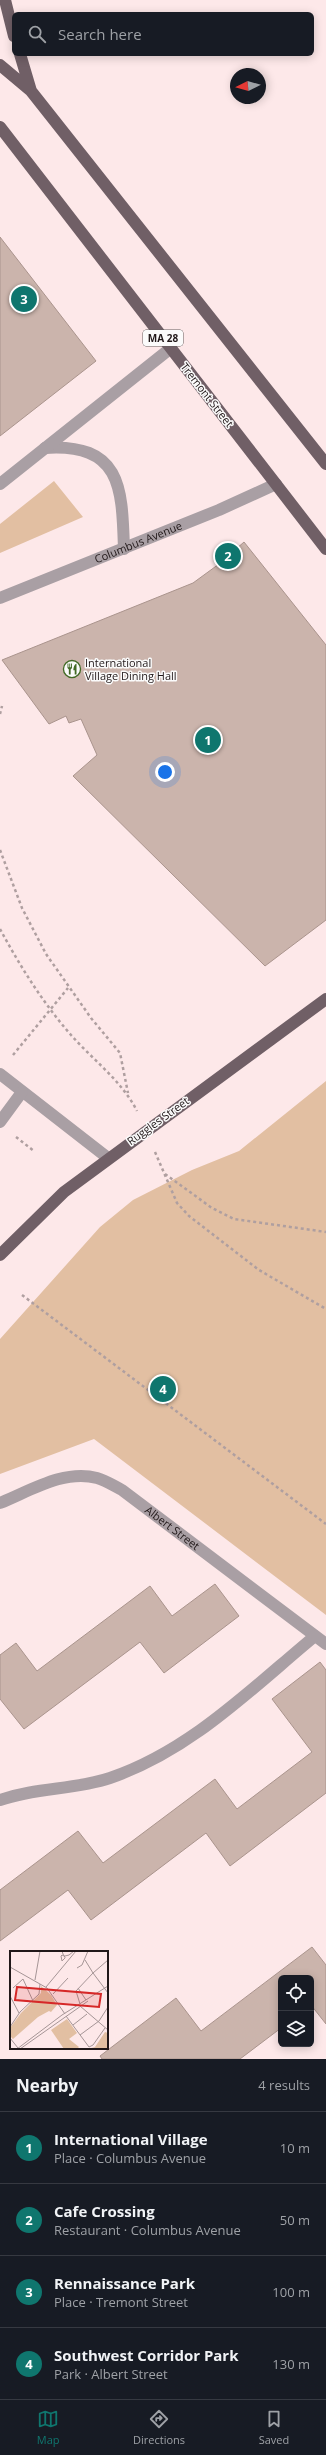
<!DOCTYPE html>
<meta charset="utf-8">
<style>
:root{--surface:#171b24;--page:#20242c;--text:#f1f3f6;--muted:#9ea1a6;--line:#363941;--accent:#0f766e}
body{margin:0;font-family:"Open Sans",sans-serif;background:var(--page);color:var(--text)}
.controls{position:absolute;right:12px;bottom:12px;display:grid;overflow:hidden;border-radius:6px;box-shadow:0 2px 10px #0003}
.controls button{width:36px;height:36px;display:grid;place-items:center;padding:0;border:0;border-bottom:1px solid var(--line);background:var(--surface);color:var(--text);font:20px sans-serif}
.compass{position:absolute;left:230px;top:68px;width:36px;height:36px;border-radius:50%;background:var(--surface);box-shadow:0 2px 10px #0003;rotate:265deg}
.you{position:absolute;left:165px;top:772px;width:14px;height:14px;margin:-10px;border:3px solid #fff;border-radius:50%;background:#1a73e8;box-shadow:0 0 0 6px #1a73e833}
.badge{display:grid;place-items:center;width:26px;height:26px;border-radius:50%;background:var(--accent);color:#fff;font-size:13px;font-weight:700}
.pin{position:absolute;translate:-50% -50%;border:2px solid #fff;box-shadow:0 1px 4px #0006}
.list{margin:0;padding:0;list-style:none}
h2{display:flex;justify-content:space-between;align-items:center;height:52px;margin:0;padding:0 16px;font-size:17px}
h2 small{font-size:13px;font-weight:400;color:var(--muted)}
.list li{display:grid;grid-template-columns:26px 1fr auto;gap:12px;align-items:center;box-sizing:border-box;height:72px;padding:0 16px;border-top:1px solid var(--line)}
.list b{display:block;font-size:15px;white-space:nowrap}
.list p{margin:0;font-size:13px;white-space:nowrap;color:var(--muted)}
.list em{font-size:13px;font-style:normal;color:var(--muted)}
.icon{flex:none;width:22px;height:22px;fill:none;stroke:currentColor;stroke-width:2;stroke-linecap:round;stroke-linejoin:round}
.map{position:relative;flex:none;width:326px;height:2059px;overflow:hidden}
.search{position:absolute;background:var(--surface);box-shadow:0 2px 10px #0003;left:12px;right:12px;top:12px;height:44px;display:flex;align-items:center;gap:10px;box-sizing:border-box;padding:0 14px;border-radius:6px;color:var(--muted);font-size:15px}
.sheet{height:340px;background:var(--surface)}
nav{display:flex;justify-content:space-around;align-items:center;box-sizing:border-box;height:56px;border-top:1px solid var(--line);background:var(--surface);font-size:11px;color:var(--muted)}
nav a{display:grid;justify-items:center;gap:2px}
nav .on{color:var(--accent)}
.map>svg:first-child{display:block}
.green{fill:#e2bfa2}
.building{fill:#cbb4ac;stroke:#aa948d}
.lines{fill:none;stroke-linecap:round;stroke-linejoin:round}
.path{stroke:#af9fa0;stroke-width:2.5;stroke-dasharray:3 3;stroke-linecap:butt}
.minor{stroke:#a99fa4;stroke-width:12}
.major{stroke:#705f66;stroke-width:12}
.labels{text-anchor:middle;stroke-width:3;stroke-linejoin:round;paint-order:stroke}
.shield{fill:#fbfbfb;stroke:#625c5d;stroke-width:1}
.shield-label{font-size:10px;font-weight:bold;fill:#211819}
.street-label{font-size:11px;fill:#211819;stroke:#fbfbfb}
.poi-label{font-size:11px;fill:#211819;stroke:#fbfbfb;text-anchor:start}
.inset-road{fill:none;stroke:#a59596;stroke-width:1}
.view{fill:#d62828;fill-opacity:0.15;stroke:#d62828;stroke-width:2}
.inset-edge{fill:none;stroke:#211819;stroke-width:2}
</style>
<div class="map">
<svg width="326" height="2059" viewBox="0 0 326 2059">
<rect width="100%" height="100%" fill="#fde8e9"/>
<path class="green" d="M54,481L83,517L0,553V524Z
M326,1081V1615L94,1439L0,1474V1339L100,1227L133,1200L192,1170L239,1151Z"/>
<path class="building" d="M0,237L96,361L0,436Z
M244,542L326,645V920L265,966L73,776L97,755L81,719L69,723L66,716L49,724L2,660L193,583L219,564Z
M215,1584L239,1616L164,1673L140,1642L24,1729L0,1699V1655L16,1643L37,1671L150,1586L172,1616Z
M320,1662L326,1670V1793L230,1866L206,1833L91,1920L68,1890L0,1941V1890L78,1831L103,1863L215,1779L237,1809L312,1752L272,1699Z
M312,1947L326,1965V2024L311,2005V1978H281V2028L240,2059H102L100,2056L176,1998L201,2031Z"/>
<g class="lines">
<path class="path" d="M0,714L2,706
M0,850L22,908L46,954L91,1018L120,1053L128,1093
M0,929C20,966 43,1003 71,1035C93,1060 122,1081 137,1111
M13,1055L68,988
M16,1137L34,1151
M155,1152L177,1203L189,1216L259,1270L326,1309
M165,1174L212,1208L234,1219L326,1232
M22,1295L326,1524"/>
<g class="minor">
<path d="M45,448C122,443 122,488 124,549"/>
<path d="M0,484L171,348"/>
<path id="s1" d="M0,598L219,510L276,484"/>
<path d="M0,1074L108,1158"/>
<path d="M0,1122L22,1092"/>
<path id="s2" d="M0,1503C30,1491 64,1469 97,1478C105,1480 114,1486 122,1490L326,1644"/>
<path d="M0,1800C37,1787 74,1790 110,1778C190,1751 251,1689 315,1636"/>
</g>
<path class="major" d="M5,0L14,36
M20,54L31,91
M0,65L31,91L326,464
M0,127L326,549
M0,1255L64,1192L326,999"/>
</g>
<defs>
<g id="restaurant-ring" transform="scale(0.9)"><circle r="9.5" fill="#fbfbfb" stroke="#426a25" stroke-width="1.5"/><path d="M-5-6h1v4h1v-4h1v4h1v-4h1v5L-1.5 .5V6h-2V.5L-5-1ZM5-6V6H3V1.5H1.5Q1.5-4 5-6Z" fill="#426a25"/></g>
</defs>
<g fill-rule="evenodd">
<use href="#restaurant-ring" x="72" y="669"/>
</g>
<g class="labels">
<rect class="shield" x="143" y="330" width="40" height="16" rx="3"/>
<g class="shield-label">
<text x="163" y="342">MA 28</text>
</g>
<g class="street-label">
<text transform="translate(207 395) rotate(52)" y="4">Tremont Street</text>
<text dy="4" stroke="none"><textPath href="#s1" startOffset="149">Columbus Avenue</textPath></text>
<text transform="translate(158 1121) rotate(-36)" y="4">Ruggles Street</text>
<text dy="4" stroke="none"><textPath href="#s2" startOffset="193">Albert Street</textPath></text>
</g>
<g class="poi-label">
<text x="85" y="667">International<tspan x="85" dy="13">Village Dining Hall</tspan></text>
</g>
</g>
<g transform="translate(10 1951)">
<rect width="98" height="98" fill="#fde8e9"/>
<path d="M31,35L41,44L47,54L41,61L39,60L28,66L3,88L0,85V77L11,62L31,42ZM57,68L67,82L59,88L69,96L67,98H54L41,79ZM95,81L98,82V98H78L85,96Z" fill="#e2bfa2"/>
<path class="inset-road" d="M52,0L53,3L54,5L55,6V7L52,10L51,5L52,4L54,5H55L59,4L64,0M98,9L83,22L98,42M0,16L37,37L55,63M67,17L72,14L78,0M25,29L30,0M36,36L66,0M3,37L13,28L23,50M68,37L76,49M43,43L58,27M0,45L9,62M70,53L66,40L83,22L75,9M70,55L98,79M56,65L79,96L83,94L95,77M63,74L77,63M0,76L10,61L29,43L30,33M70,84L89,70L98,56M0,87L8,97M7,98L52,64L98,35M10,98L78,50"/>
<path class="view" d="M7,36L91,43L89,56L5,49Z"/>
<rect width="98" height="98" class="inset-edge"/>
</g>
</svg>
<div class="controls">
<button><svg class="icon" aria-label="locate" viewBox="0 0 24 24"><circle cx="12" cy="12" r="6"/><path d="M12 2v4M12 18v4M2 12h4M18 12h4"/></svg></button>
<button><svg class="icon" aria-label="layers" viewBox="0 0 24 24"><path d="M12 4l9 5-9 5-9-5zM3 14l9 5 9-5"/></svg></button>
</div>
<svg class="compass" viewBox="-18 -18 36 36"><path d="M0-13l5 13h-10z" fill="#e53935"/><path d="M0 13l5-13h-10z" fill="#9ea1a6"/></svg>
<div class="you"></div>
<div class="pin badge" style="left:208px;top:740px">1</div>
<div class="pin badge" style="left:228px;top:556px">2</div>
<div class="pin badge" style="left:24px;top:299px">3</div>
<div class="pin badge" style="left:163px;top:1389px">4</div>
<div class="search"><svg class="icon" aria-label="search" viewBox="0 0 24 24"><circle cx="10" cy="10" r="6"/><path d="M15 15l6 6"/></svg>Search here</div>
</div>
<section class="sheet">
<h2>Nearby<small>4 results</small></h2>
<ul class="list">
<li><span class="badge">1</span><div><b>International Village</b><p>Place · Columbus Avenue</p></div><em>10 m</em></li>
<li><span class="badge">2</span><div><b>Cafe Crossing</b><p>Restaurant · Columbus Avenue</p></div><em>50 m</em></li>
<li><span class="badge">3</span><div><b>Rennaissance Park</b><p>Place · Tremont Street</p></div><em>100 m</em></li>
<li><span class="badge">4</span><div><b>Southwest Corridor Park</b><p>Park · Albert Street</p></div><em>130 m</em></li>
</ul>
</section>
<nav>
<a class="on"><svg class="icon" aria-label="map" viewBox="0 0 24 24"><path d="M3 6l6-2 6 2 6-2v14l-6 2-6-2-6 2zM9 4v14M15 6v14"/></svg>Map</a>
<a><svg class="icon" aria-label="directions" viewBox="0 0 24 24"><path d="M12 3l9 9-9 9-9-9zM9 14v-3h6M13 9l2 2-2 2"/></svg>Directions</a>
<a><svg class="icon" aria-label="saved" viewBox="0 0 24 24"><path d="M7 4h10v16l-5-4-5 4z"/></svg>Saved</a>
</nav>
